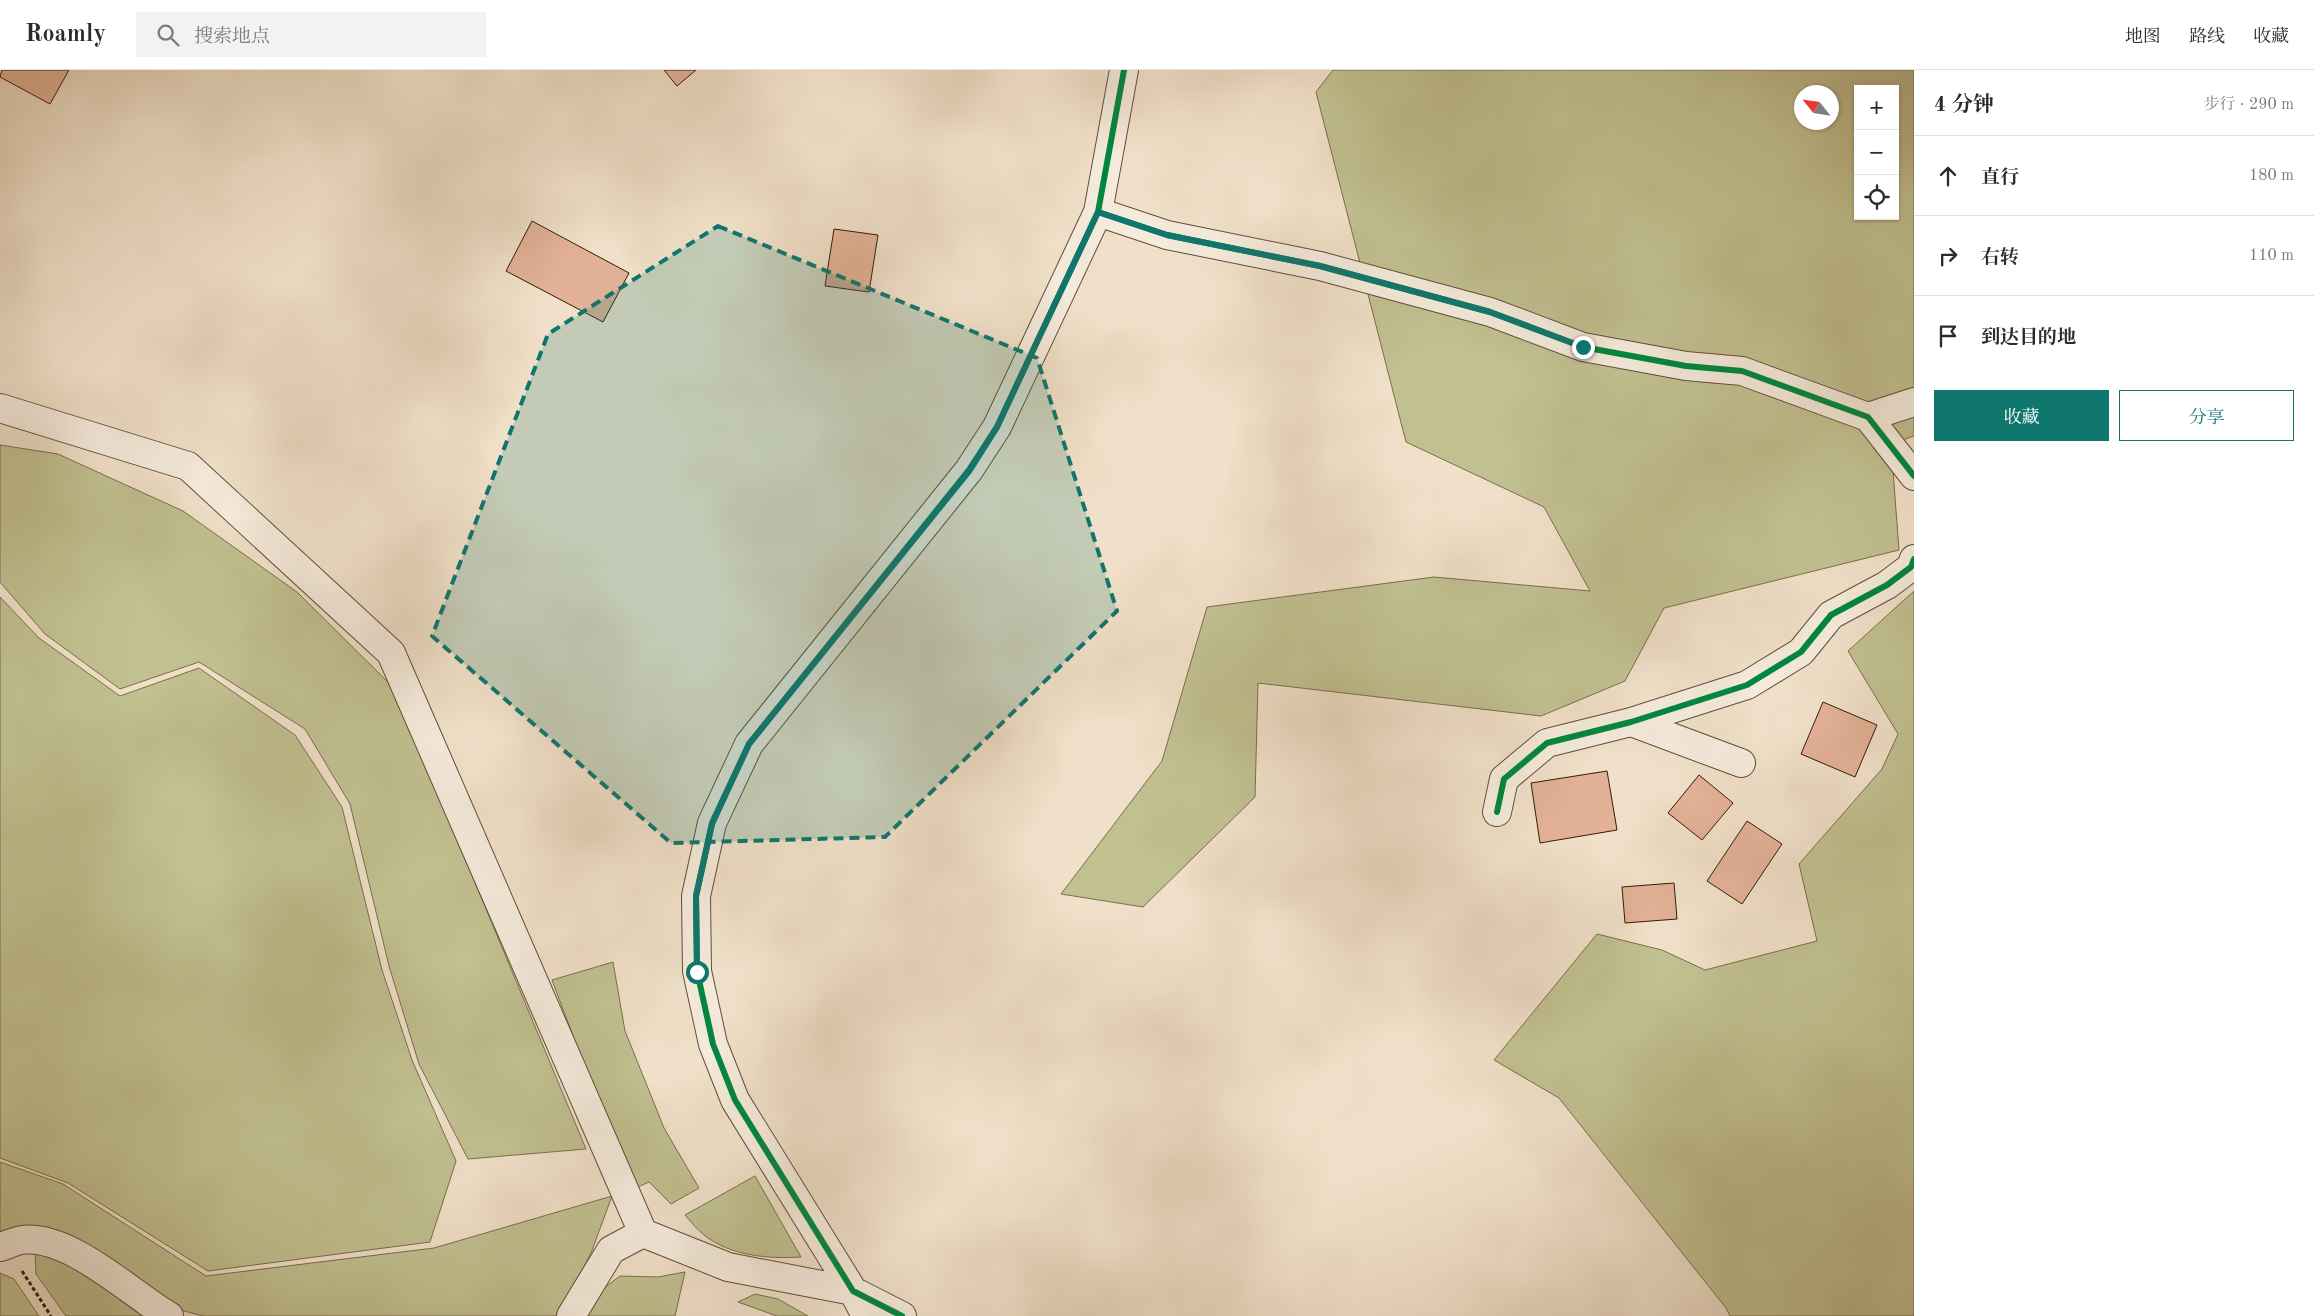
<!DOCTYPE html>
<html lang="zh">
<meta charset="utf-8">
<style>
:root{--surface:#fff;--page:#f2f2f3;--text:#2b2b33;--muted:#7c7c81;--line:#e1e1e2;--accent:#0f766e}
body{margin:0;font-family:"Old Standard TT","Noto Serif SC",serif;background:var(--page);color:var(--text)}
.controls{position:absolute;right:15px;top:15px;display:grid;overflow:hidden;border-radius:0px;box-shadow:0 1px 4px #0004}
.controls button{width:45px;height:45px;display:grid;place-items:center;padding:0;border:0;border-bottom:1px solid var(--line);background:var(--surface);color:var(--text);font:25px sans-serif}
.compass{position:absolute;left:1794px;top:15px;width:45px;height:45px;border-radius:50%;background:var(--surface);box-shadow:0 1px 4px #0004;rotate:300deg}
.stop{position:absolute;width:15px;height:15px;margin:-11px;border:4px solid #0f766e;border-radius:50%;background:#fff}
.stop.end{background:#0f766e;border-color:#fff;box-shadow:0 1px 5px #0008}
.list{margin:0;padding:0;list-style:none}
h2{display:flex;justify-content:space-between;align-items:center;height:65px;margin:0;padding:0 20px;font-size:21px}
h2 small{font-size:16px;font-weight:400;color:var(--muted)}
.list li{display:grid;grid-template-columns:32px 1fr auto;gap:15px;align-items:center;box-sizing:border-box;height:80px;padding:0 20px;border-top:1px solid var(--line)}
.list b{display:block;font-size:19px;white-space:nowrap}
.list em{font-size:16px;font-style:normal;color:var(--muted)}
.actions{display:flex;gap:10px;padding:15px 20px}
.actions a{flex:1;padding:11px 0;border:1px solid var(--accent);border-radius:0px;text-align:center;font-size:18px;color:var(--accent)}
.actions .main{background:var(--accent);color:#fff}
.icon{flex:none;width:28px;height:28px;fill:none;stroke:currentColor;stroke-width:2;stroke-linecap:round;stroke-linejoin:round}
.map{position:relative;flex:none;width:1914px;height:1246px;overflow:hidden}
header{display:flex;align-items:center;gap:30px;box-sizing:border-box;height:70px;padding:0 25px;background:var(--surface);border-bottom:1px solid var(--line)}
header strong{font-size:24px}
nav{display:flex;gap:28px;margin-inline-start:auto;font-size:18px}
.search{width:350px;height:45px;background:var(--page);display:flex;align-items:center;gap:12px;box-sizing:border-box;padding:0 18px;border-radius:0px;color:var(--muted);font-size:19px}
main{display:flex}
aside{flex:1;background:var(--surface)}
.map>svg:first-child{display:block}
.green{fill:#c1c091;stroke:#7a6e4b;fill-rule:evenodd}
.building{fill:#e2b197;stroke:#341c05}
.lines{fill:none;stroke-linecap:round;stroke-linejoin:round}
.minor-casing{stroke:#634d36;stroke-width:30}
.path{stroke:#341c05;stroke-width:3;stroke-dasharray:4 2.5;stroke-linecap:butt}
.minor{stroke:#f5ebdc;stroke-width:28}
.cycleway-casing{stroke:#f5ebdc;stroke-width:9}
.cycleway{stroke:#00873e;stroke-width:6}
.route{stroke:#0f766e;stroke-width:6}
.marked{fill:#0f766e;fill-opacity:0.2;stroke:#0f766e;stroke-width:4;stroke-dasharray:10 6;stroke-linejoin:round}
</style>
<header>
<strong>Roamly</strong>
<div class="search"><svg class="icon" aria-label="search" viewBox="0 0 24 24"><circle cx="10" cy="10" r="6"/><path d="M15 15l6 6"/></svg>搜索地点</div>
<nav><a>地图</a><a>路线</a><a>收藏</a></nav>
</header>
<main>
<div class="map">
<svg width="1914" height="1246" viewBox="0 0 1914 1246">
<rect width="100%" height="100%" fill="#f0e0c9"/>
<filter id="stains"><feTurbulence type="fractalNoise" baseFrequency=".004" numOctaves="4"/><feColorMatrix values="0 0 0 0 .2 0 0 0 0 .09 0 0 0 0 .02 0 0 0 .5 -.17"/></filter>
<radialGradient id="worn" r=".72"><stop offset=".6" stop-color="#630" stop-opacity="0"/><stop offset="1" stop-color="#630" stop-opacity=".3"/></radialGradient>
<path class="green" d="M1333,0H1914V366L1891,374L1899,480L1664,538L1625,611L1541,646L1258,613L1255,727L1143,837L1061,824L1162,691L1207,537L1434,507L1590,521L1544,437L1406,372L1316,22ZM1858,19H1895V146H1858ZM1802,22H1832V52H1802Z
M0,375L58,384L183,441L297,522L394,618L586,1079L468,1089L419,994L389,896L350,734L305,659L199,592L120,619L45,564L0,512Z
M1914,521V1246H1730L1726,1238L1559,1028L1494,990L1597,864L1662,880L1705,900L1817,871L1799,794L1882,699L1898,664L1848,581Z
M0,527L39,568L120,626L199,598L295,665L342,737L382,900L412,990L456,1091L430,1172L208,1201L68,1113L0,1088Z
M613,892L625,961L664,1058L699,1118L671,1134L649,1112L631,1120L552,910Z
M0,1092L63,1114L206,1206L434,1178L612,1126L591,1183L559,1246H203L177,1239L71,1168L0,1169Z
M755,1106L801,1187C769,1189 730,1186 704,1165C697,1159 691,1152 685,1145Z
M35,1181L72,1187L154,1246H66L36,1204Z
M685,1202L675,1246H582L592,1227L620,1206L658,1207Z
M0,1203L14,1209L39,1246H0Z
M755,1224L778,1229L808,1246H777L738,1232Z"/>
<path class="building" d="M2,0H69L50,34L0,7Z
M664,0H696L677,16Z
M532,151L629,203L603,252L506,201Z
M834,159L878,165L869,222L825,216Z
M1823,632L1877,655L1855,707L1801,684Z
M1607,701L1617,760L1540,773L1531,713Z
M1699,705L1733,733L1702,770L1668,743Z
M1747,751L1782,774L1742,834L1707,811Z
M1674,813L1677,849L1625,853L1622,817Z"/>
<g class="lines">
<g class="minor-casing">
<path id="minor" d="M1098,142L1167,165L1320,196L1490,242L1583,277L1686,296L1742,301L1868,347L1914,406
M0,338L188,396L391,583L643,1163
M1868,347L1914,332
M1631,652L1741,693
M1497,742L1504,709L1547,673L1631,652L1747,615L1801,582L1831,545L1887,515L1911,497L1914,489
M0,1177C7,1175 15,1171 22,1170C69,1164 130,1223 169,1246
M571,1246L611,1180L643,1163L728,1197L853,1221L902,1246
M866,1246L853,1221L735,1030L713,974L697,901L696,826L712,753L749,674L969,400L997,357L1098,142L1124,0"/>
</g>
<path class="path" d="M22,1201L51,1246"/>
<use href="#minor" class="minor"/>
<g class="cycleway-casing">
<path id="cycleway" d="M1098,142L1167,165L1320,196L1490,242L1583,277L1686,296L1742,301L1868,347L1914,406
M1497,742L1504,709L1547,673L1631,652L1747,615L1801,582L1831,545L1887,515L1911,497L1914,489
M902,1246L853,1221L735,1030L713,974L697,901L696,826L712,753L749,674L969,400L997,357L1098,142L1124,0"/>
</g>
<use href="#cycleway" class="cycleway"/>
</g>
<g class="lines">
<path class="route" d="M697,902L696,826L712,754L749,674L970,400L997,357L1098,142L1167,165L1320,196L1490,242L1583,277"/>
</g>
<path class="marked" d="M718,156L1037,288L1117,541L885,767L671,773L432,566L548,264Z"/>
<rect width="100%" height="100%" filter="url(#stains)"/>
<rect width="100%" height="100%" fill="url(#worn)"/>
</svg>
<div class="controls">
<button>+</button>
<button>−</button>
<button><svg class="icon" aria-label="locate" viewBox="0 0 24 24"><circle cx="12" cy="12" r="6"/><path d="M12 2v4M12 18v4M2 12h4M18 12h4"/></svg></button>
</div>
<svg class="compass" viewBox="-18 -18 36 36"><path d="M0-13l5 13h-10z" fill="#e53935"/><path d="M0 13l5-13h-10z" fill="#7c7c81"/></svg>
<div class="stop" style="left:697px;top:902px"></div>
<div class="stop end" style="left:1583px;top:277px"></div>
</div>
<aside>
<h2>4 分钟<small>步行 · 290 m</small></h2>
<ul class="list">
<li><svg class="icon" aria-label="ahead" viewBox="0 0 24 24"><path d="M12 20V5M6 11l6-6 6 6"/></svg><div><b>直行</b></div><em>180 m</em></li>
<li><svg class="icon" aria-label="right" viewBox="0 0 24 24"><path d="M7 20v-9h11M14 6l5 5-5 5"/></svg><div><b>右转</b></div><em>110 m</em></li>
<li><svg class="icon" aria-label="arrive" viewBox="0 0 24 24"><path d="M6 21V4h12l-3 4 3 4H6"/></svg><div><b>到达目的地</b></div></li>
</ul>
<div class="actions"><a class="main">收藏</a><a>分享</a></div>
</aside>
</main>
